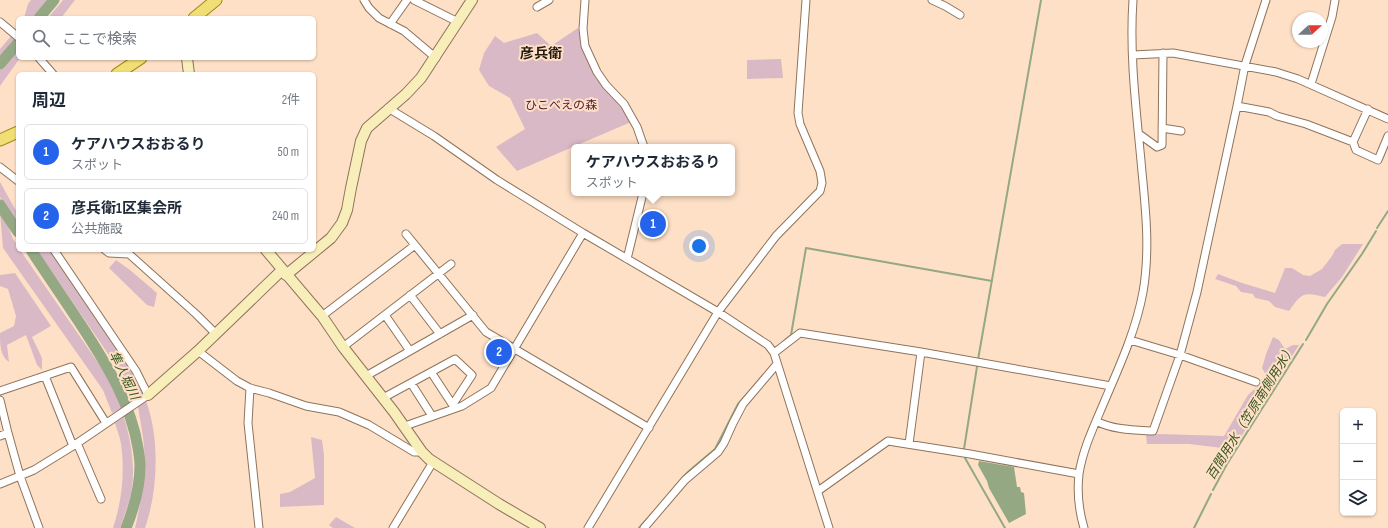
<!DOCTYPE html>
<html lang="ja">
<meta charset="utf-8">
<style>
:root{--surface:#fff;--page:#f2f2f3;--text:#1f2937;--muted:#747a83;--line:#e0e1e3;--accent:#2563eb}
body{margin:0;font-family:"Sofia Sans Condensed","Noto Sans JP",sans-serif;background:var(--page);color:var(--text)}
.controls{position:absolute;right:12px;bottom:12px;display:grid;overflow:hidden;border-radius:6px;box-shadow:0 1px 3px #0004}
.controls button{width:36px;height:36px;display:grid;place-items:center;padding:0;border:0;border-bottom:1px solid var(--line);background:var(--surface);color:var(--text);font:20px sans-serif}
.compass{position:absolute;left:1292px;top:12px;width:36px;height:36px;border-radius:50%;background:var(--surface);box-shadow:0 1px 3px #0004;rotate:69deg}
.you{position:absolute;left:699px;top:246px;width:14px;height:14px;margin:-10px;border:3px solid #fff;border-radius:50%;background:#1a73e8;box-shadow:0 0 0 6px #1a73e833}
.badge{display:grid;place-items:center;width:26px;height:26px;border-radius:50%;background:var(--accent);color:#fff;font-size:13px;font-weight:700}
.pin{position:absolute;translate:-50% -50%;border:2px solid #fff;box-shadow:0 1px 4px #0006}
.popup{position:absolute;left:571px;top:144px;width:164px;height:52px;box-sizing:border-box;display:grid;place-content:center;border-radius:6px;background:var(--surface);filter:drop-shadow(0 1px 3px #0005);font-size:13px;white-space:nowrap;color:var(--muted)}
.popup b{font-size:15px;color:var(--text)}
.popup::after{content:'';position:absolute;left:50%;top:100%;margin-left:-8px;border:8px solid transparent;border-top-color:var(--surface)}
.list{margin:0;padding:0;list-style:none}
h2{display:flex;justify-content:space-between;align-items:center;height:52px;margin:0;padding:0 16px;font-size:17px}
h2 small{font-size:13px;font-weight:400;color:var(--muted)}
.list li{display:grid;grid-template-columns:26px 1fr auto;gap:12px;align-items:center;box-sizing:border-box;height:56px;margin:0 8px 8px;padding:0 8px;border:1px solid var(--line);border-radius:6px}
.list b{display:block;font-size:15px;white-space:nowrap}
.list p{margin:0;font-size:13px;white-space:nowrap;color:var(--muted)}
.list em{font-size:13px;font-style:normal;color:var(--muted)}
.icon{flex:none;width:22px;height:22px;fill:none;stroke:currentColor;stroke-width:2;stroke-linecap:round;stroke-linejoin:round}
.map{position:relative;flex:none;width:1388px;height:528px;overflow:hidden}
.search{position:absolute;background:var(--surface);box-shadow:0 1px 3px #0004;left:16px;top:16px;width:300px;height:44px;display:flex;align-items:center;gap:10px;box-sizing:border-box;padding:0 14px;border-radius:6px;color:var(--muted);font-size:15px}
.panel{position:absolute;background:var(--surface);box-shadow:0 1px 3px #0004;left:16px;top:72px;width:300px;height:180px;border-radius:6px}
.map>svg:first-child{display:block}
.green{fill:#dab9c6}
.water{fill:#93a883}
.lines{fill:none;stroke-linecap:round;stroke-linejoin:round}
.stream{stroke:#93a883;stroke-width:2}
.river{stroke:#93a883;stroke-width:11}
.street-casing{stroke:#8e745d;stroke-width:9}
.secondary-casing{stroke:#8e745d;stroke-width:12}
.primary-casing{stroke:#a38a14;stroke-width:13}
.street{stroke:#fff;stroke-width:7}
.secondary{stroke:#f8eeb9;stroke-width:10}
.primary{stroke:#f1de74;stroke-width:11}
.labels{text-anchor:middle;stroke-width:4;stroke-linejoin:round;paint-order:stroke}
.park-label{font-size:12px;fill:#4f1934;stroke:#fee0c7}
.water-label{font-size:13px;font-style:italic;fill:#3a5720;stroke:#fee0c7}
.quarter-label{font-size:14px;font-weight:bold;fill:#22180f;stroke:#fee0c7}
</style>
<div class="map">
<svg width="1388" height="528" viewBox="0 0 1388 528">
<rect width="100%" height="100%" fill="#fee0c7"/>
<path class="green" d="M31,0H47L33,18H24L28,4Z
M63,0H75L61,18H48Z
M578,28L582,44L595,77L612,95L631,122L517,171L496,147L525,129L510,98L489,86L479,70L484,53L495,36L504,43L537,33L551,46Z
M11,36L16,39L0,60V49Z
M18,51V58H20L0,86V70L6,62Z
M781,59L783,78L747,79V60Z
M0,182L15,209L18,211V224L6,208L0,197Z
M0,213L6,221L13,239L18,246V250H20L110,380L122,408L112,413L103,390L3,248Z
M1342,244H1363L1342,277L1325,297C1304,292 1302,292 1289,311L1275,307L1269,301L1255,298L1253,294L1241,292L1236,286L1215,279L1218,274L1242,283L1275,293L1285,268H1292L1303,275L1310,276L1322,269L1332,256L1335,250Z
M37,250H51L118,346L143,393L135,399L131,389L100,342Z
M116,260L130,270L157,293L154,307L147,305L109,268Z
M15,273L51,326L32,337L42,358V370L37,365L26,335L7,345L9,362C0,356 0,344 0,333L14,326L16,316L8,289L0,286V275Z
M1273,337L1279,340L1285,349L1293,345H1299L1239,440L1229,437L1222,448L1189,444H1147L1146,435L1160,434L1224,436L1248,395L1262,382L1266,375L1262,368L1266,354Z
M146,401C160,438 158,491 145,528H135C140,508 143,487 144,466C146,447 141,426 138,407Z
M124,417C131,441 135,464 132,489C130,502 124,515 120,528H113C122,501 125,472 121,444C120,437 117,430 115,423Z
M311,437L322,440L324,455V505L280,507V494L290,492L315,478Z
M336,517L355,528H333L329,525Z"/>
<path class="water" d="M979,461L1014,467L1017,487H1020L1021,492L1024,493L1026,514L1009,523L989,488L987,481L978,465Z"/>
<g class="lines">
<path class="stream" d="M1377,228L1388,211
M1306,340L1327,304L1362,254L1376,231
M784,341L791,335L806,248L992,281
M964,449L979,354L1041,0
M965,458L1005,528
M683,477L689,471L715,449L738,404L749,392
M1213,490L1227,464L1303,344
M639,528L665,499
M1194,528L1211,494"/>
<path class="river" d="M39,18L54,0
M0,64L18,43
M0,205L18,232
M31,250C48,276 66,302 83,328C107,365 131,404 138,448C139,454 140,460 140,466C140,488 134,508 126,528"/>
<g class="street-casing">
<path id="street" d="M364,0L369,8L379,18L404,31L436,58
M414,0L458,22
M585,0L583,29L585,46L597,72L606,85L624,104L637,127L644,147
M932,0L945,6L960,15
M537,7L549,0
M0,22L18,37
M390,24L407,0
M1133,55L1173,53L1276,72L1298,79L1388,119
M39,58L53,74
M1311,84L1332,17L1335,0
M1237,106L1269,112L1277,116L1306,124L1353,142
M388,108L434,136L497,180L583,233L718,312L768,345L774,353L829,528
M1368,109L1353,142L1356,150L1378,160L1388,136
M1162,128L1181,131
M1139,134L1157,147L1162,145L1163,53
M0,167L18,181
M406,234L486,332L649,428
M105,250L109,253L129,254L196,314L216,334
M627,259L643,193
M410,295L440,334
M385,315L410,351
M322,316L415,245
M1130,340L1180,355L1256,382
M343,347L451,264
M198,351L237,381L250,388L269,393L306,406L339,412L369,425L414,452H422
M774,353L800,333L921,352L1111,386
M431,372L454,407
M45,376L73,446
M366,376L473,315
M411,383L432,416
M250,388L248,423L259,528
M0,391L71,367L106,423
M383,398L455,359L472,375L453,404
M0,400L8,433
M1096,421C1113,430 1134,430 1153,431L1180,355L1197,292L1237,106L1245,65L1266,0
M405,426L462,406L491,388L583,233
M0,436L8,433L20,476L39,528
M77,443L101,499
M909,444L921,352
M0,484L34,470L73,446L148,395L136,371L54,250
M818,491L888,441L970,454L1079,474
M393,528L433,462
M588,528L718,312L776,236L820,191L822,183L820,171L800,124L798,113L806,0
M644,528L685,480L718,452L724,443L733,423L743,404L777,364
M1084,528C1079,511 1077,492 1079,474C1083,448 1095,424 1105,400C1120,365 1136,330 1143,292C1150,252 1146,212 1142,172C1137,115 1129,57 1133,0"/>
</g>
<g class="secondary-casing">
<path id="secondary" d="M187,58L189,74
M266,250L322,316L343,347L394,412L422,452L429,459L499,504L540,528
M286,275L331,238L342,223L347,210L351,188L361,141L367,128L406,94L421,78L472,0
M148,395L198,351L282,270"/>
</g>
<g class="primary-casing">
<path id="primary" d="M194,18L216,0
M117,74L141,58
M0,140L18,132"/>
</g>
<use href="#street" class="street"/>
<use href="#secondary" class="secondary"/>
<use href="#primary" class="primary"/>
</g>
<g class="labels">
<g class="park-label">
<text x="561" y="109">ひこべえの森</text>
</g>
<g class="water-label">
<text transform="translate(125 375) rotate(64)" y="5">隼人堀川</text>
<text transform="translate(1250 412) rotate(-58)" y="5">百間用水（笠原南側用水）</text>
</g>
<g class="quarter-label">
<text x="541" y="58">彦兵衛</text>
</g>
</g>
</svg>
<div class="controls">
<button>+</button>
<button>−</button>
<button><svg class="icon" aria-label="layers" viewBox="0 0 24 24"><path d="M12 4l9 5-9 5-9-5zM3 14l9 5 9-5"/></svg></button>
</div>
<svg class="compass" viewBox="-18 -18 36 36"><path d="M0-13l5 13h-10z" fill="#e53935"/><path d="M0 13l5-13h-10z" fill="#747a83"/></svg>
<div class="you"></div>
<div class="pin badge" style="left:653px;top:224px">1</div>
<div class="popup"><b>ケアハウスおおるり</b>スポット</div>
<div class="pin badge" style="left:499px;top:352px">2</div>
<div class="search"><svg class="icon" aria-label="search" viewBox="0 0 24 24"><circle cx="10" cy="10" r="6"/><path d="M15 15l6 6"/></svg>ここで検索</div>
<section class="panel">
<h2>周辺<small>2件</small></h2>
<ul class="list">
<li><span class="badge">1</span><div><b>ケアハウスおおるり</b><p>スポット</p></div><em>50 m</em></li>
<li><span class="badge">2</span><div><b>彦兵衛1区集会所</b><p>公共施設</p></div><em>240 m</em></li>
</ul>
</section>
</div>
